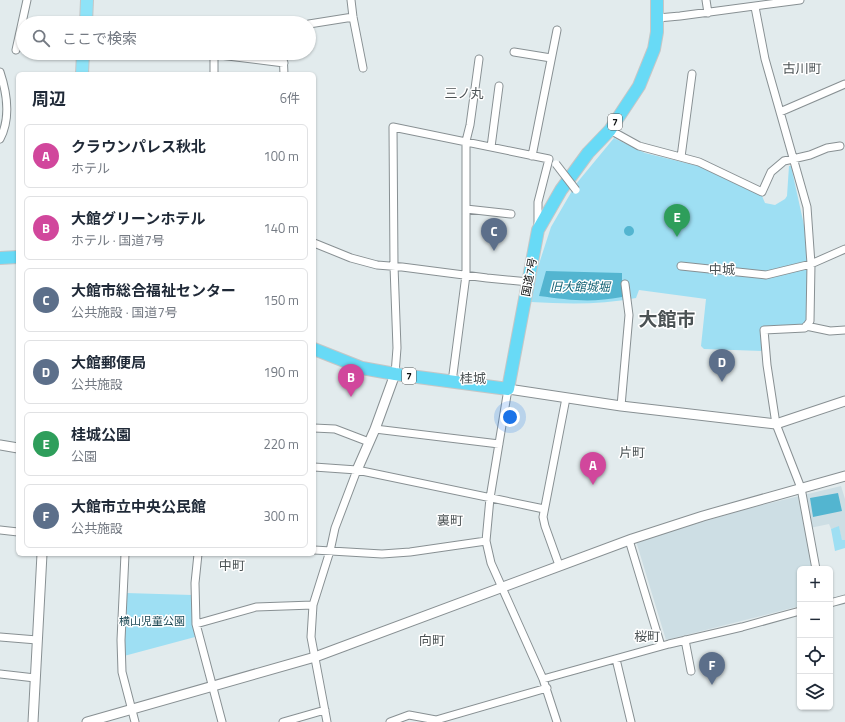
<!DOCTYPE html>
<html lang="ja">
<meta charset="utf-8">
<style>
:root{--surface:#fff;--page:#f6f6f7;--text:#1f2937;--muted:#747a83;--line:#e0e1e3;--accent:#0f766e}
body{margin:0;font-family:"Titillium Web","Noto Sans JP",sans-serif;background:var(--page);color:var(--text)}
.controls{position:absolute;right:12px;bottom:12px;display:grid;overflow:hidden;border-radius:6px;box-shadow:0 1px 3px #0004}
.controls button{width:36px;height:36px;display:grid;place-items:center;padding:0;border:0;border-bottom:1px solid var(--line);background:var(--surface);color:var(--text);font:20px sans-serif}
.you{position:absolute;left:510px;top:417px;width:14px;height:14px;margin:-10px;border:3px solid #fff;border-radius:50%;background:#1a73e8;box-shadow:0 0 0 6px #1a73e833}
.badge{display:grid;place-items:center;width:26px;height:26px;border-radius:50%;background:var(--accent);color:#fff;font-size:13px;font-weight:700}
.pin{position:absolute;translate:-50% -33px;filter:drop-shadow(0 1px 2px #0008)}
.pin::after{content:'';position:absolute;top:21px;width:14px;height:12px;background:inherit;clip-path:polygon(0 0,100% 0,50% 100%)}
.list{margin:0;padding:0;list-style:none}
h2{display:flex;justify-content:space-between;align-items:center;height:52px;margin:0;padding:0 16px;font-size:17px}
h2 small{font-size:13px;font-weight:400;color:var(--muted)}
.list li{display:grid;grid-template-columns:26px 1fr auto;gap:12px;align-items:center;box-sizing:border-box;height:64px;margin:0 8px 8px;padding:0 8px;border:1px solid var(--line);border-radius:6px}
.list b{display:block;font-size:15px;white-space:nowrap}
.list p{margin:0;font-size:13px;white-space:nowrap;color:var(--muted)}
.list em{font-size:13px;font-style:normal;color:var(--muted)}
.icon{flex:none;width:22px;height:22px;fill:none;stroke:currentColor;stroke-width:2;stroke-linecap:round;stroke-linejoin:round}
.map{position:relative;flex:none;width:845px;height:722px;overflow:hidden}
.search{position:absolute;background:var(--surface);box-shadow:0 1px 3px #0004;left:16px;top:16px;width:300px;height:44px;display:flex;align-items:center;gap:10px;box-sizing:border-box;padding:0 14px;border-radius:22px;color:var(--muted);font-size:15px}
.panel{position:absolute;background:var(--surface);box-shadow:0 1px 3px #0004;left:16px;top:72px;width:300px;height:484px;border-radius:6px}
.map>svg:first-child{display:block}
.built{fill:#cddee4}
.green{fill:#9edff3}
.water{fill:#53b5d0}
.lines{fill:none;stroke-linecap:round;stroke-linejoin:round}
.minor-casing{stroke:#889093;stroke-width:9}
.tertiary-casing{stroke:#889093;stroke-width:11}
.primary-casing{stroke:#c5c6c6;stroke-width:14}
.trunk-casing{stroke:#c5c6c6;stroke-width:14}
.minor{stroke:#fff;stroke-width:7}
.tertiary{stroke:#fff;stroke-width:9}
.primary{stroke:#8ee3f8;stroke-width:12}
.trunk{stroke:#68daf6;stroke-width:12}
.minor-bridge-casing{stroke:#889093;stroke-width:9;stroke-linecap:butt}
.minor-bridge{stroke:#fff;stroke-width:7}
.labels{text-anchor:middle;stroke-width:3;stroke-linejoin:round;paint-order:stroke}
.shield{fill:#fff;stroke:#565858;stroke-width:1}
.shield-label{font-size:10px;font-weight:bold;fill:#0d1011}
.street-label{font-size:11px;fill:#0d1011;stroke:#fff}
.park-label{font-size:11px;fill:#1d4955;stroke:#fff}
.water-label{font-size:12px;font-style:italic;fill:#116174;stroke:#fff}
.quarter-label{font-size:13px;fill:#4b5254;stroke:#fff}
.town-label{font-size:19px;font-weight:bold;fill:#4b5254;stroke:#fff}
</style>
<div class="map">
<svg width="845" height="722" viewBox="0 0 845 722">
<rect width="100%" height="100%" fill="#e2ebed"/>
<path class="built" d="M841,486L845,499V540L842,541L839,527L831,529L829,524L805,529L812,569H800V606L666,640L636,541L750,508Z"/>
<path class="green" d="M614,138L645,153L698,166L762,196L765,203L775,205L785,199L787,196L789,166H791L809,248L806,321L803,324L762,329L763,351L704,349L701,346L706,299L639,290L636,298C601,305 566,304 531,302L537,270L551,227L576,184Z
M839,526L842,540H845V548L835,551L831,529Z
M126,593L192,595V620L195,637L124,656Z"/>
<path class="water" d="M624 231a5 5 0 1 1 10 0a5 5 0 1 1-10 0Z
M546,271L622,273V297C590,303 570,300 539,296Z
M838,493L842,511L813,517L810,498Z"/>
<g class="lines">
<g class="minor-casing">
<path id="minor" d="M351,0L353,17L363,68
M706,0L708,13
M755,7L765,59L807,207L811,264L810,321L805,328L764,330L767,365L776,424L801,488L816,569
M658,18L680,16L800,0
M309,24L353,17
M16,50L27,0
M514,52L551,58
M203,53L284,63
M283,53L284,74
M214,74V54
M780,112L845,84
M610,130L639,146L699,162L762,192L771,172L784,161L810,155L827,148L840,146
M0,139C11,118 7,93 0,72
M491,147L499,86
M532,156L557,30
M681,157L692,74
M466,209L511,214
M314,243L351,258L377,265L402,267L487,278L529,282
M681,266L766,275L811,264L845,249
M806,326L830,331L845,330
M395,374L397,348L394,266L393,127L549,159L538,202V227
M452,382L466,275V141L470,125L479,59
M508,389L490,498L486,541L491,563L543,679
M621,406L629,315L625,284
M314,428L335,429L369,442
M375,429L499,444
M314,467L357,470L544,509
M0,530L18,532
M629,540L661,646
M314,550L382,554L410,552L486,541
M125,554L121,640L122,672L135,722
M198,554L195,583L196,624L222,722
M559,565L545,526L543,517L566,398
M830,603L845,599
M196,624L256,607L313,605
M0,637L37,640
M685,640L691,671
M616,659L631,722
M0,674L35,678
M283,722L325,710
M327,722L311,637L313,605L330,551L335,528L357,470
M390,722L409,715L436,720L547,688
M557,722L543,679L669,644L742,627L800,611"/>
</g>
<g class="tertiary-casing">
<path id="tertiary" d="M508,389L621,406L776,424L845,401
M0,445L18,448
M357,470L375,429L395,374
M33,722L42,554
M87,722L315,657L632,539L703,516L845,476"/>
</g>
<g class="primary-casing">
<path id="primary" d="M86,23L87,0
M82,74L83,53"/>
</g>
<g class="trunk-casing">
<path id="trunk" d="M0,258L18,257
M314,349L362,368L395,374L508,389L538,230L561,190L588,153L610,130L639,86L654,49L657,32V0"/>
</g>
<use href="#minor" class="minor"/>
<use href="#tertiary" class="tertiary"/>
<use href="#primary" class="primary"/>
<use href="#trunk" class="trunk"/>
<g class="minor-bridge-casing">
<path id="minor-bridge" d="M556,164L576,190"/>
</g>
<use href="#minor-bridge" class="minor-bridge"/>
</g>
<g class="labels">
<g class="shield">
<rect x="608" y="114" width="14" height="16" rx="3"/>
<rect x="402" y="368" width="14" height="16" rx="3"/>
</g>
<g class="shield-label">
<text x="615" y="126">7</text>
<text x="409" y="380">7</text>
</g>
<g class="street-label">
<text transform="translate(529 277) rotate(-79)" y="4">国道7号</text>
</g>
<g class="park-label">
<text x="152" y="625">横山児童公園</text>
</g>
<g class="water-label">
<text x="580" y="291">旧大館城堀</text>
</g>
<g class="quarter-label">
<text x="802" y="73">古川町</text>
<text x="464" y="98">三ノ丸</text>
<text x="722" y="274">中城</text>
<text x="473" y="383">桂城</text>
<text x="632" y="457">片町</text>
<text x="450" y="525">裏町</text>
<text x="232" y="570">中町</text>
<text x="647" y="641">桜町</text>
<text x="432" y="645">向町</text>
</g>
<g class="town-label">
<text x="667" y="326">大館市</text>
</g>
</g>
</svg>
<div class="controls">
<button>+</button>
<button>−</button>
<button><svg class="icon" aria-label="locate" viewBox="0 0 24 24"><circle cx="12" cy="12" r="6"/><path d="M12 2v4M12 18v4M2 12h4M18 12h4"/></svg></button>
<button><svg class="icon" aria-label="layers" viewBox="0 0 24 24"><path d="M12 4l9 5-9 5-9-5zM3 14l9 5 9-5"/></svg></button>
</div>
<div class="you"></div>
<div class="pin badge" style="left:593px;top:485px;background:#d1479c">A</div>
<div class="pin badge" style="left:351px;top:397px;background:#d1479c">B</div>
<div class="pin badge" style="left:494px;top:251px;background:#5c6f8a">C</div>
<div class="pin badge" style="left:722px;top:382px;background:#5c6f8a">D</div>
<div class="pin badge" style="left:677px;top:237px;background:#2e9e5b">E</div>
<div class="pin badge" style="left:712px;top:685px;background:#5c6f8a">F</div>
<div class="search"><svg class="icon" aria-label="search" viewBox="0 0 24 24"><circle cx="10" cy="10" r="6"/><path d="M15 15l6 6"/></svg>ここで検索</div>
<section class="panel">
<h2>周辺<small>6件</small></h2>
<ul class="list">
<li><span class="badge" style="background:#d1479c">A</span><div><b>クラウンパレス秋北</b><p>ホテル</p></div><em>100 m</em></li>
<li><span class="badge" style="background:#d1479c">B</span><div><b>大館グリーンホテル</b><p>ホテル · 国道7号</p></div><em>140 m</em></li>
<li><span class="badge" style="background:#5c6f8a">C</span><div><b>大館市総合福祉センター</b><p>公共施設 · 国道7号</p></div><em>150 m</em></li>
<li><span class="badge" style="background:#5c6f8a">D</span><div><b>大館郵便局</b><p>公共施設</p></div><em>190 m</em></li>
<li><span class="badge" style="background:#2e9e5b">E</span><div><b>桂城公園</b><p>公園</p></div><em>220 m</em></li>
<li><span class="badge" style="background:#5c6f8a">F</span><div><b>大館市立中央公民館</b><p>公共施設</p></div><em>300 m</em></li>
</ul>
</section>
</div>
